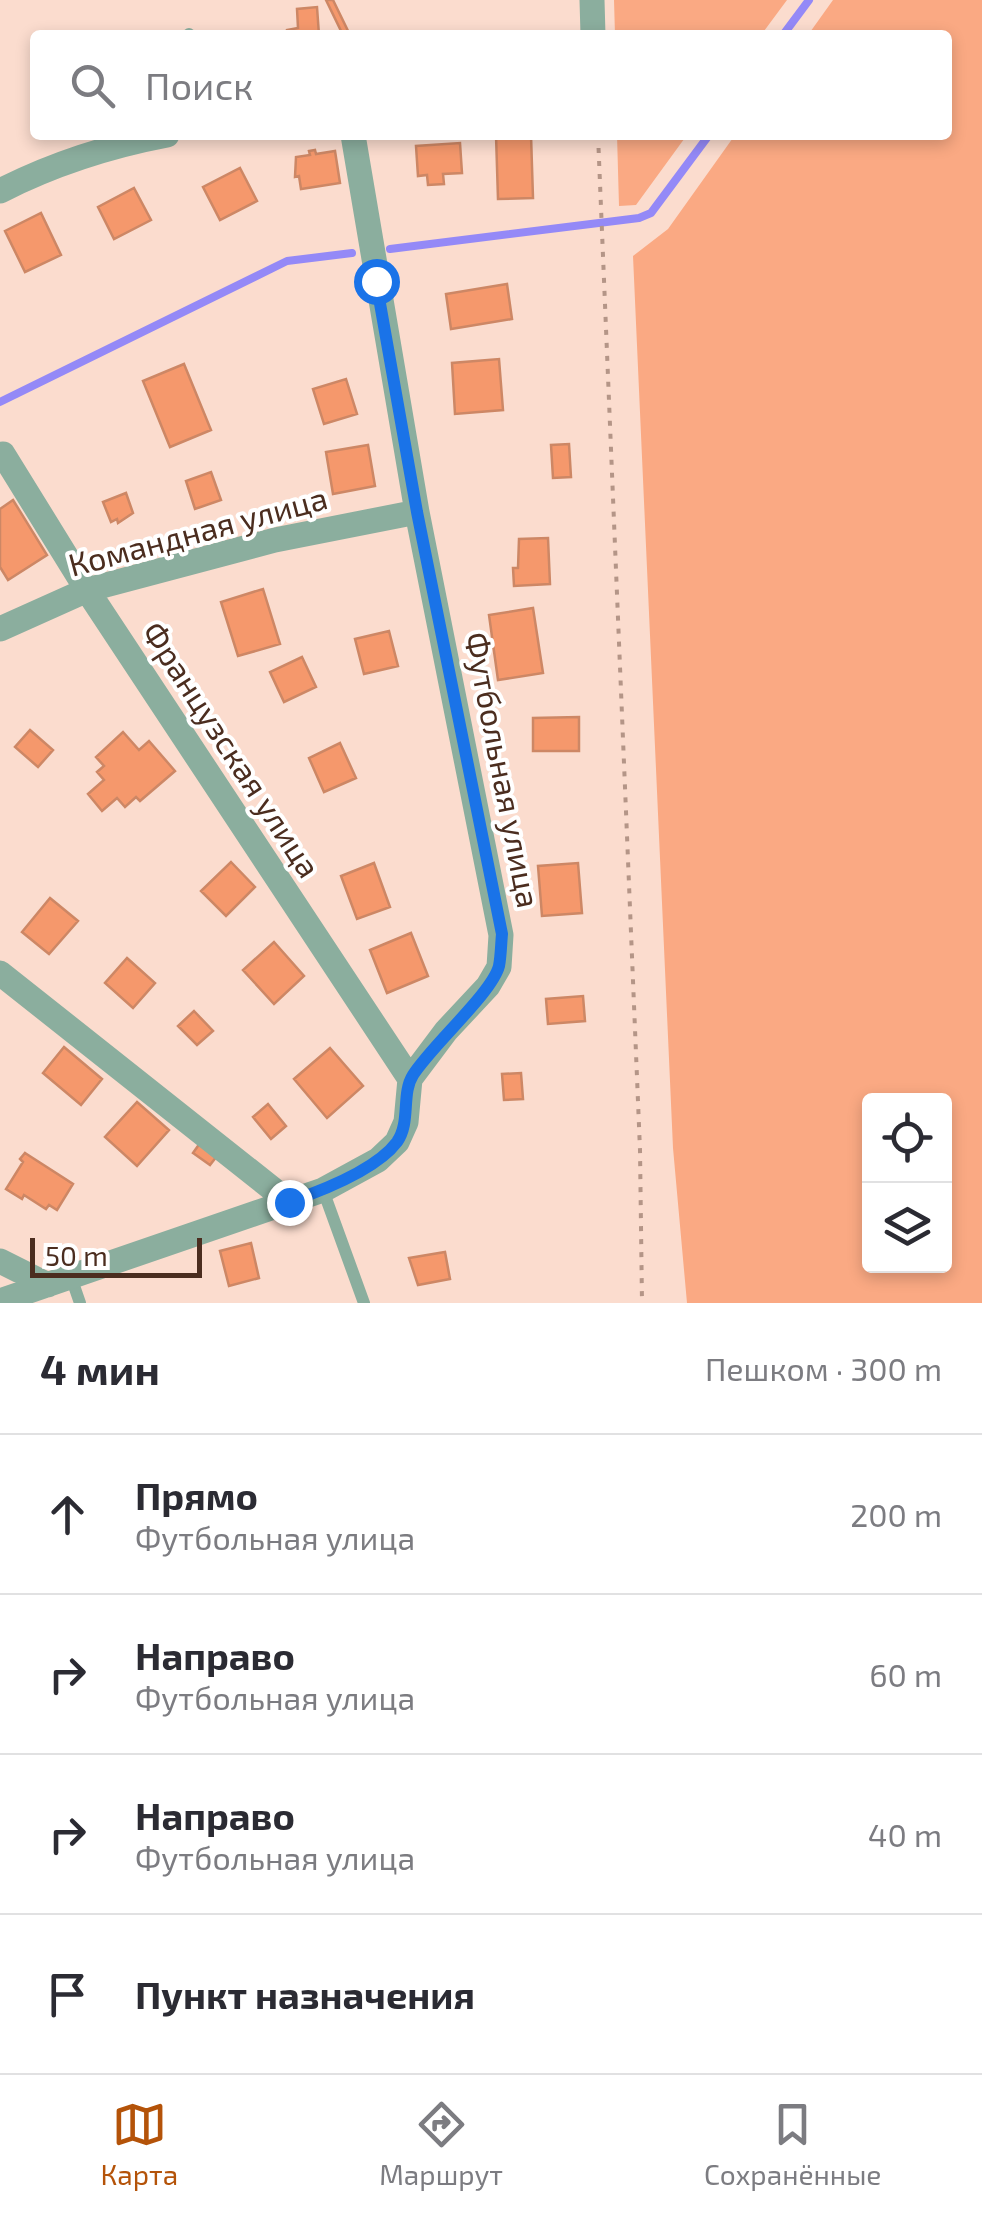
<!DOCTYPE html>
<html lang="ru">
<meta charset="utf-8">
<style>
:root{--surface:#fff;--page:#f7f7f7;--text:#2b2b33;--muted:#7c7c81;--line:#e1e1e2;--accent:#b45309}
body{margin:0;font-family:"Exo 2",sans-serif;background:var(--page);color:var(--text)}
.controls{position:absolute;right:30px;bottom:30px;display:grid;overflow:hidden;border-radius:10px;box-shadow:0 5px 15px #0003}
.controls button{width:90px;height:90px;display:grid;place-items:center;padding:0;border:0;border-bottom:2px solid var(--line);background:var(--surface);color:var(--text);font:50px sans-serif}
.scale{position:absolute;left:30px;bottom:25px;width:172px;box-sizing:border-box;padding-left:10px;border:5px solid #4b2d1f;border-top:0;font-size:28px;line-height:35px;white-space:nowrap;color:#4b2d1f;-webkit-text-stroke:8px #fff;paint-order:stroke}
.stop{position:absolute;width:30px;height:30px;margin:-22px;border:8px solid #1a73e8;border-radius:50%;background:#fff}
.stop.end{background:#1a73e8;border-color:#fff;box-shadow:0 2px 10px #0008}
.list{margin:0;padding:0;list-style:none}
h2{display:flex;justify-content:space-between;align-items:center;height:130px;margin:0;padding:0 40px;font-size:42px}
h2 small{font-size:32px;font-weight:400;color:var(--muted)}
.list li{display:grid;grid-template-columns:65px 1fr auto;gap:30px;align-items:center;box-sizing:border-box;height:160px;padding:0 40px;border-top:2px solid var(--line)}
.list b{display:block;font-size:38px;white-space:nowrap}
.list p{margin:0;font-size:32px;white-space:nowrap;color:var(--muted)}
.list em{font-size:32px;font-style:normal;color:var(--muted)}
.icon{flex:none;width:55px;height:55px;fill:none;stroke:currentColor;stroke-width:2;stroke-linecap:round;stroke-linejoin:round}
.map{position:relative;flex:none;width:982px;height:1303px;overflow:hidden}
.search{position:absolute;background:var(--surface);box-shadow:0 5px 15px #0003;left:30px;right:30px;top:30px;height:110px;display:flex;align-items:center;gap:25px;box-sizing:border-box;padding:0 35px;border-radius:10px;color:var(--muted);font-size:38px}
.sheet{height:770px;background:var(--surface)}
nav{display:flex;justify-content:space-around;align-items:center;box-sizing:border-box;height:140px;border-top:2px solid var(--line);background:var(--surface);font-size:28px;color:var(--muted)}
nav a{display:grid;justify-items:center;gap:5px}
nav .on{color:var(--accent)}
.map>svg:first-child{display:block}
.green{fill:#faa983;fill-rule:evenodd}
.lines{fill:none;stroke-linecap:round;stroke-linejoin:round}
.stream{stroke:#9489f7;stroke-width:8}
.building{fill:#f5986c;stroke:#cd8765;stroke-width:2.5}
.path{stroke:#b49587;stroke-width:4;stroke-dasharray:5 8;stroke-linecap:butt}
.service{stroke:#8bae9e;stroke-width:12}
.minor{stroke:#8bae9e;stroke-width:25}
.route{stroke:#1a73e8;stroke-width:12}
.labels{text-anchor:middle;stroke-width:8;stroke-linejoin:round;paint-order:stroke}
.street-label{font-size:32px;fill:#4b2d1f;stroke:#fff}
</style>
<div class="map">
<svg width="982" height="1303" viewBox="0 0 982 1303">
<rect width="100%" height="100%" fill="#fbdcce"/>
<path class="green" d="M614,0H787L761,35H615Z
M833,0H982V1303H687L673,1148L633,256L668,229L735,135H947V35H808ZM944,1100V1266H870V1100Z
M617,135H687L636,205L619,206Z"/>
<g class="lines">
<path class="stream" d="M783,35L809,0
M390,249L639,218L651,213L709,135
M0,402L287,261L352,253"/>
</g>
<path class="building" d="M326,0H333L350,35H343Z
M317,7L319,35H287V30L298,28L297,9Z
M496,135H531L533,198L498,199Z
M460,143L462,173L443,174L444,184L428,185L427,175L418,176L416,146Z
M315,150L316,154L335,151L340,183L301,189L299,176L295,177L296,157L310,155L309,151Z
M240,168L257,201L220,220L203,187Z
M134,188L151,220L114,239L98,207Z
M41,213L61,255L25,272L5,231Z
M507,284L512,319L451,329L446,294Z
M499,359L503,410L455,414L452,363Z
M184,364L211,430L170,447L143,381Z
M346,379L357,414L324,424L313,389Z
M569,444L571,477L553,478L551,445Z
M368,445L375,486L333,494L326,452Z
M211,472L221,500L195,509L186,481Z
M126,493L133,513L118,523L117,519L111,522L103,502Z
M13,500L47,555L8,580L0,567V509Z
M548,538L550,584L514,586L513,568H518L519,539Z
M263,589L280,644L238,656L221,602Z
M533,608L543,673L498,680L489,615Z
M389,631L398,666L364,674L355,639Z
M302,657L316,687L284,702L270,672Z
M579,717V751H533V718Z
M30,730L53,750L38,767L15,747Z
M123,732L139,750L149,741L175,771L140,801L136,797L125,807L117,798L102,811L88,794L104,780L97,772L104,766L96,757Z
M340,743L356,778L324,792L309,758Z
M231,862L255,887L226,916L201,891Z
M374,863L390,907L357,919L341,876Z
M578,863L582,913L542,916L538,866Z
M50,898L78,921L49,954L22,932Z
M411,933L428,976L387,993L370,950Z
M274,942L304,976L274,1004L243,970Z
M127,958L155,983L133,1008L105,983Z
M583,996L585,1021L548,1024L546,999Z
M194,1011L213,1031L197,1045L178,1026Z
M64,1047L102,1079L81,1105L43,1073Z
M330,1048L363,1086L327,1118L294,1079Z
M521,1073L523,1099L504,1100L502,1074Z
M137,1102L169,1130L137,1166L105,1137Z
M268,1104L286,1126L271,1139L253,1117Z
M200,1143L217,1156L210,1165L193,1153Z
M25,1153L73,1184L57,1210L49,1205L46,1209L24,1195L22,1199L6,1189L23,1162L20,1159Z
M251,1243L259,1278L229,1286L220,1251Z
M445,1252L450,1279L418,1285L409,1258Z"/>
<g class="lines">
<path class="path" d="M598,135L640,1150L642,1303"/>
<path class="service" d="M189,34L190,35
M323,1190L364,1303
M71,1277L80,1303"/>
<path class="minor" d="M592,0L593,35
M0,191C53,164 109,146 167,135
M3,454L87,590L410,1079
M0,629L87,590L275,540L417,512
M0,973L289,1202
M0,1261L48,1285
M0,1301L323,1190L378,1160L397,1142L406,1122L410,1079L446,1031L488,986L499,967L501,935L417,512L353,135"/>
</g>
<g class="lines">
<path class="route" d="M289,1202C321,1191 376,1170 397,1142C411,1122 401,1094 413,1075C432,1045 492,993 499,966C501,956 501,944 502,934L417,512L376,281"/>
</g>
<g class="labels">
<g class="street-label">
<text transform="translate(198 532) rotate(-15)" y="11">Командная улица</text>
<text transform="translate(231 750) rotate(57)" y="11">Французская улица</text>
<text transform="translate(502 770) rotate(79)" y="11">Футбольная улица</text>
</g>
</g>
</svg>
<div class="controls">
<button><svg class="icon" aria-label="locate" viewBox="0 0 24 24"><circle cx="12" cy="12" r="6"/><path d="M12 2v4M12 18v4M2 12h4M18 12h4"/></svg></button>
<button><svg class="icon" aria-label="layers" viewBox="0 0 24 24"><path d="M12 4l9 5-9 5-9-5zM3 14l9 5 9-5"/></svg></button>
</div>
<div class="scale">50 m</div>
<div class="stop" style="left:376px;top:281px"></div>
<div class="stop end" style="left:289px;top:1202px"></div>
<div class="search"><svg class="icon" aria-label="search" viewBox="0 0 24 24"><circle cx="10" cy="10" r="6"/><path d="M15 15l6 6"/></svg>Поиск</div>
</div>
<section class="sheet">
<h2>4 мин<small>Пешком · 300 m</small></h2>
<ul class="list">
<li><svg class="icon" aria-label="ahead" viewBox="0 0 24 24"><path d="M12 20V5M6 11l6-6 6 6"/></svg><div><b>Прямо</b><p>Футбольная улица</p></div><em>200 m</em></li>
<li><svg class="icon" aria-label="right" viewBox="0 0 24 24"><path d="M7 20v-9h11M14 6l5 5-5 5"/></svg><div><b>Направо</b><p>Футбольная улица</p></div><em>60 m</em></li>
<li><svg class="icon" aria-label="right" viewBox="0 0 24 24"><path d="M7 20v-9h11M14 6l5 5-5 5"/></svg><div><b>Направо</b><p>Футбольная улица</p></div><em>40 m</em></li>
<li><svg class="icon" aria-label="arrive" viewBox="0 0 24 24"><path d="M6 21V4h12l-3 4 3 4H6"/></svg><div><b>Пункт назначения</b></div></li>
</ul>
</section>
<nav>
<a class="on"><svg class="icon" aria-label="map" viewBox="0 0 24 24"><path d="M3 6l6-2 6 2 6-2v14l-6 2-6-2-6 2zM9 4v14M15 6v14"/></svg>Карта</a>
<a><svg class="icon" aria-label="directions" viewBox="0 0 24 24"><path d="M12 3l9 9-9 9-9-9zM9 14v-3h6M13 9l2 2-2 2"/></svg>Маршрут</a>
<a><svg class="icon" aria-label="saved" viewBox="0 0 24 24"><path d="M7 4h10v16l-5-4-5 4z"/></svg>Сохранённые</a>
</nav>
